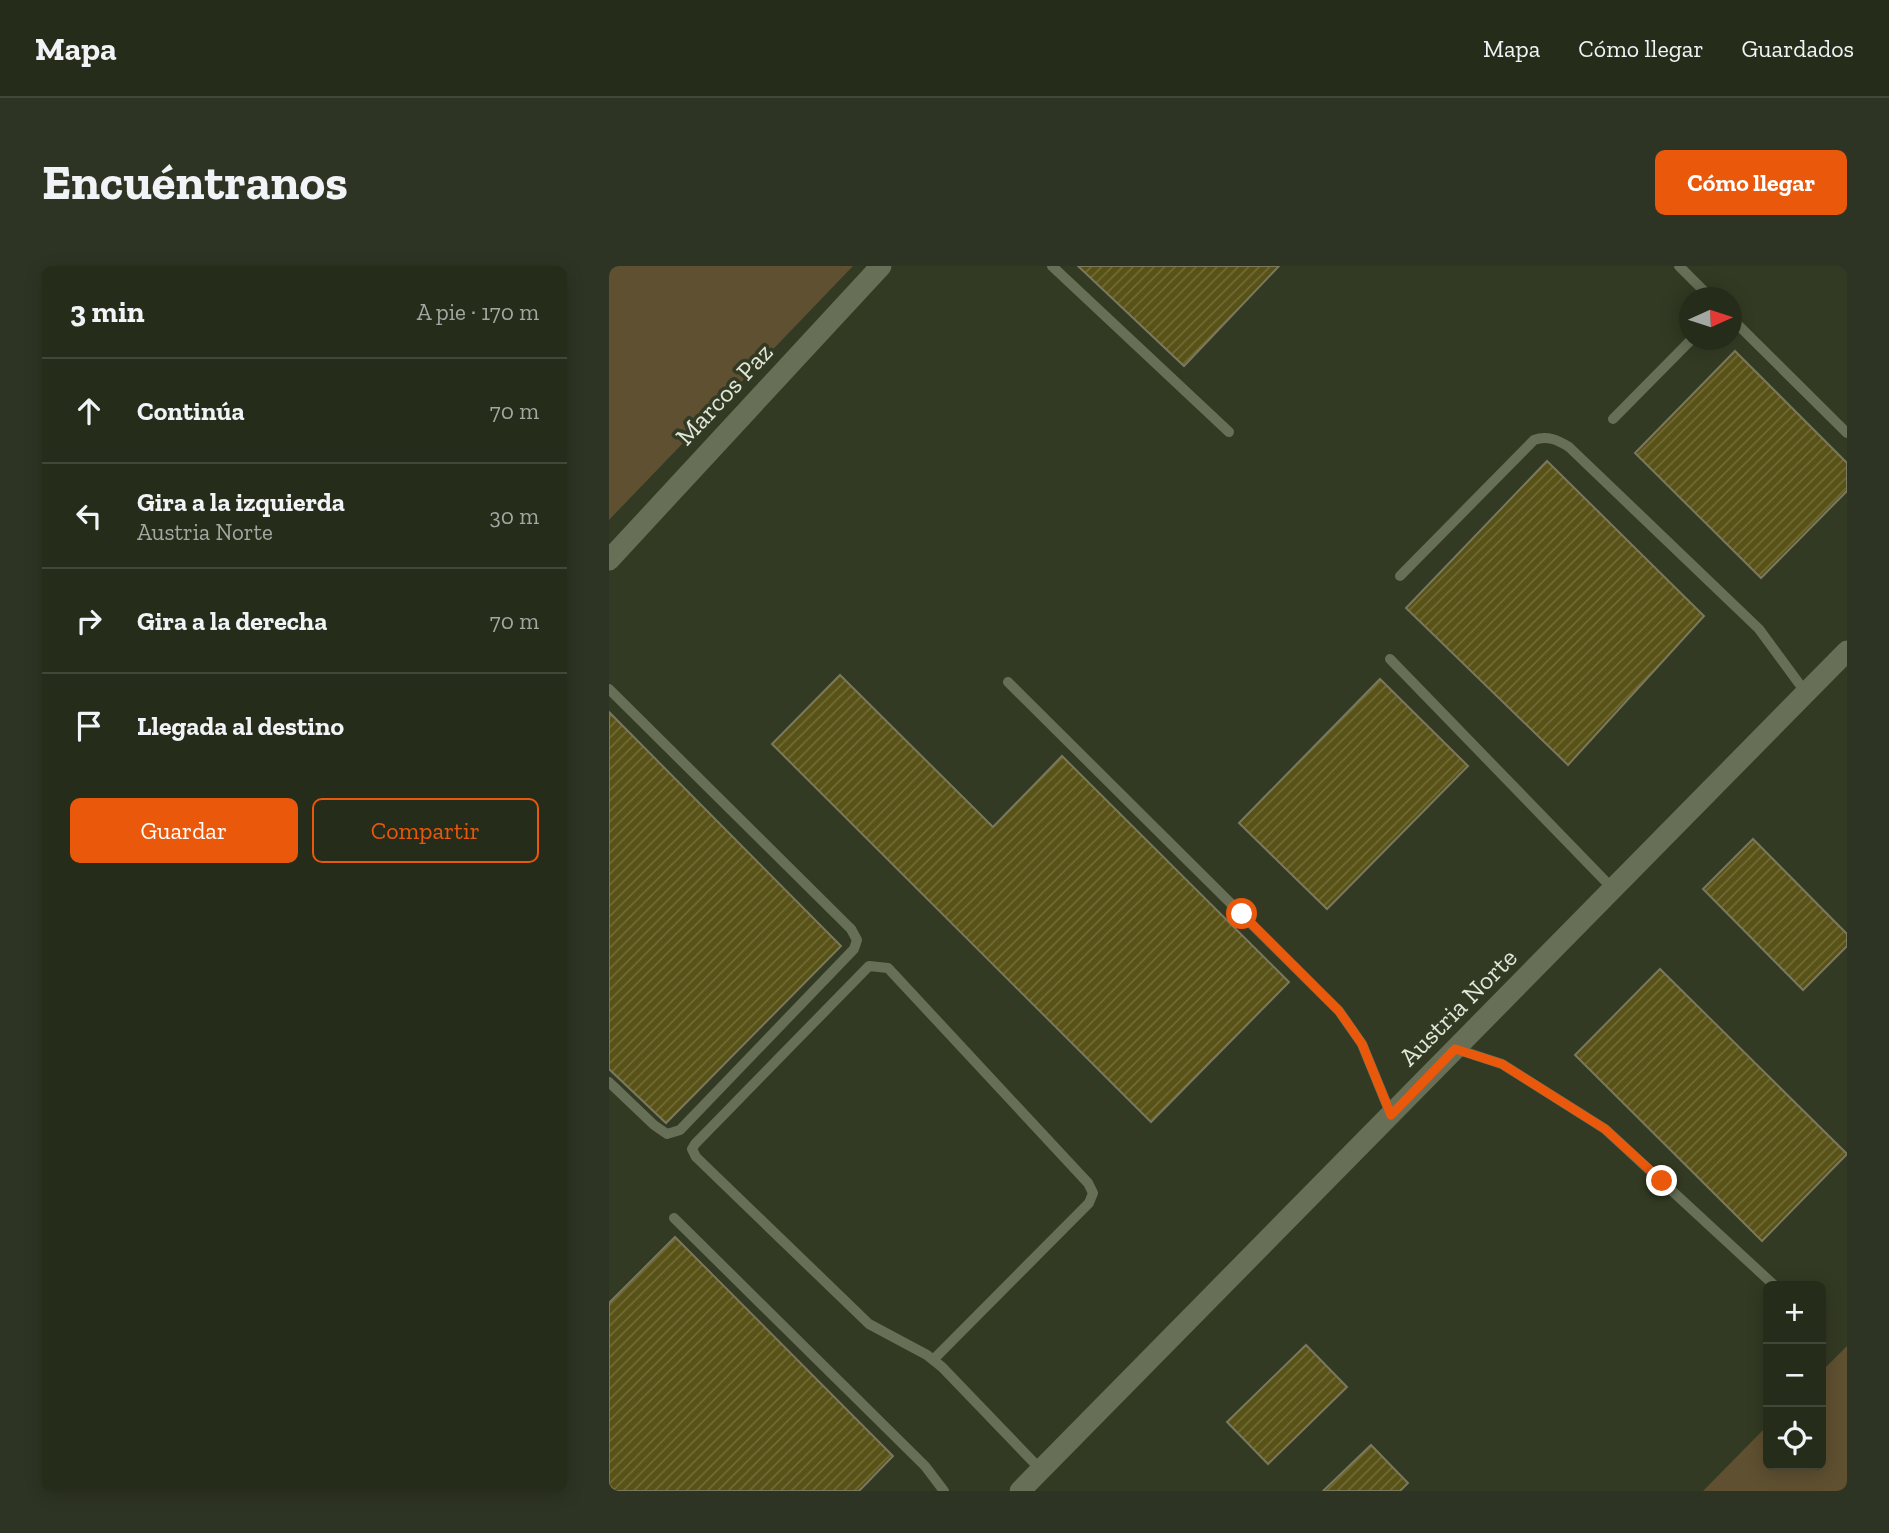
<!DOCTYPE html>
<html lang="es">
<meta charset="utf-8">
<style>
:root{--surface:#262c1a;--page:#2e3423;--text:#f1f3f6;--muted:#a4a7a2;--line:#424839;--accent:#ea580c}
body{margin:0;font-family:"Zilla Slab",serif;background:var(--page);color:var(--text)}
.controls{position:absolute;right:21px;bottom:21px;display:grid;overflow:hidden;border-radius:10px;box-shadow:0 4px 18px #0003}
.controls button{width:63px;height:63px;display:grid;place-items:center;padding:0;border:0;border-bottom:2px solid var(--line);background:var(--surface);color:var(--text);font:35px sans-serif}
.compass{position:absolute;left:1070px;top:21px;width:63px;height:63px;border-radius:50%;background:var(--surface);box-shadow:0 4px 18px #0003;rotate:87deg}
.stop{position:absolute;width:21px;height:21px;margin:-16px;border:5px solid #ea580c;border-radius:50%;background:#fff}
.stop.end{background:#ea580c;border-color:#fff;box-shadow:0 2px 7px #0008}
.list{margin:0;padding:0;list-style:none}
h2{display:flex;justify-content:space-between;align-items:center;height:91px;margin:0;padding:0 28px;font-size:30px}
h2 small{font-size:23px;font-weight:400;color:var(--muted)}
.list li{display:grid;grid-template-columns:46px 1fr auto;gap:21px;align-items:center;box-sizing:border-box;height:105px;padding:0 28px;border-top:2px solid var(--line)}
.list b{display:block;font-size:26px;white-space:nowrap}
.list p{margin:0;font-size:23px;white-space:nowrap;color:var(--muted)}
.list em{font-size:23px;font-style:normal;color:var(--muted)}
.actions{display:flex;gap:14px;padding:21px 28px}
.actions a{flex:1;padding:16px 0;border:2px solid var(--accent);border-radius:10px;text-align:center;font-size:24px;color:var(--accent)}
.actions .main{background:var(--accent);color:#fff}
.icon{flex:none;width:38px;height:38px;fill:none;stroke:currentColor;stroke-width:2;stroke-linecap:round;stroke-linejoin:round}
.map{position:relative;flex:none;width:1238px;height:1225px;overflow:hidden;border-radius:10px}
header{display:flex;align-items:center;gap:42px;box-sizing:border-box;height:98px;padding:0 35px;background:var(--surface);border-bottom:2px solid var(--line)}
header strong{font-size:33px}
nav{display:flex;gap:38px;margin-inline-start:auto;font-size:24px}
.intro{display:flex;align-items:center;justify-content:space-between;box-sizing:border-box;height:168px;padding:0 42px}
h1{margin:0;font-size:49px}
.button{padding:18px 32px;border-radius:10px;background:var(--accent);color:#fff;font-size:24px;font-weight:700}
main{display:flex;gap:42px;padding:0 42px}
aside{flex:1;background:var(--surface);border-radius:10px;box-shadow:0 4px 18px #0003}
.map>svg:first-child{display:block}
.grass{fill:#5f5031}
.building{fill:url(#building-hatch);stroke:#7a785d;stroke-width:2}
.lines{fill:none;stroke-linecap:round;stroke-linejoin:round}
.lane{stroke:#677056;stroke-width:10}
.street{stroke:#677056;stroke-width:21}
.route{stroke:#ea580c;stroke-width:9}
.labels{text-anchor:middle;stroke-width:7;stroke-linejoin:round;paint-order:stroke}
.street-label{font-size:26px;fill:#e1e6d8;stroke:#333a23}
</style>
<header>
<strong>Mapa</strong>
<nav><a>Mapa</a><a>Cómo llegar</a><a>Guardados</a></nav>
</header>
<div class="intro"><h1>Encuéntranos</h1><a class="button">Cómo llegar</a></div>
<main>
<aside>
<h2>3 min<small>A pie · 170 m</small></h2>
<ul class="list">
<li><svg class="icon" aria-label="ahead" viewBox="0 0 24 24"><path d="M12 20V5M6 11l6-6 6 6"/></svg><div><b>Continúa</b></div><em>70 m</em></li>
<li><svg class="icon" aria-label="left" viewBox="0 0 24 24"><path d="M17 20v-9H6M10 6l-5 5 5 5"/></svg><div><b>Gira a la izquierda</b><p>Austria Norte</p></div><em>30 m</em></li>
<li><svg class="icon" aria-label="right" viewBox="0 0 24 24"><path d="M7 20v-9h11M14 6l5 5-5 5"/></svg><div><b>Gira a la derecha</b></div><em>70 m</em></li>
<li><svg class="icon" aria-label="arrive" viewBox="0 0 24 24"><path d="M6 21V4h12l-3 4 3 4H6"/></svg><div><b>Llegada al destino</b></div></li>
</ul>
<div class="actions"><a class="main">Guardar</a><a>Compartir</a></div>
</aside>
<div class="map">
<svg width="1238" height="1225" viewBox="0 0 1238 1225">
<defs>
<pattern id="building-hatch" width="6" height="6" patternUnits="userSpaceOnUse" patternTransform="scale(1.75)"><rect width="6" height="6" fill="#585217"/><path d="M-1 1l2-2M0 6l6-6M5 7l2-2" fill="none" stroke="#706b38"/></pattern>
</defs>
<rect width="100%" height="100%" fill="#333a23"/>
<path class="grass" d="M0,0H244L0,254Z
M1238,1080V1225H1094L1159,1159V1199H1212V1106Z"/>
<path class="building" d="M469,0H670L575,100Z
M1126,85L1238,197V225L1152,312L1026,187Z
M938,195L1095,350L959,499L797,342Z
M231,409L384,561L453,490L680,716L542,856L163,478Z
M771,413L859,500L718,643L630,557Z
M0,446L232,680L57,857L0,803Z
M1144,573L1238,668V680L1194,724L1094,623Z
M1051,703L1238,888L1153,975L966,789Z
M66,971L284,1190L250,1225H6L0,1219V1037Z
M697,1079L738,1121L659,1198L618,1156Z
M762,1179L799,1217L791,1225H714Z"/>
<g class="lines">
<path class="lane" d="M443,0L620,166
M1070,0L1102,32
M1122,52L1238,167
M1004,153L1082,74
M791,310L925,174C938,169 949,174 960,181L1150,363L1197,427
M781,393L1004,623
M399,416L730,745L753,778L782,849
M0,423L242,663L248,674L245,683L71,864L58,868L45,859L0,816
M847,783L893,798L996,863L1166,1020
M65,952L316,1200L335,1225
M324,1094L480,937L484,927L479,917L279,702L260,700L86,878L83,883L87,891L260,1058L318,1089L333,1101L432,1204"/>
<path class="street" d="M0,294L272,0
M411,1225L1238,385"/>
</g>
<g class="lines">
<path class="route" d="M633,648L730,745L753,778L782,849L846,783L893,798L996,863L1053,915"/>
</g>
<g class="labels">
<g class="street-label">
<text transform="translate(115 128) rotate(-47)" y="9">Marcos Paz</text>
<text transform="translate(849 741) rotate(-45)" y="9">Austria Norte</text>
</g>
</g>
</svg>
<div class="controls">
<button>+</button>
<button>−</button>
<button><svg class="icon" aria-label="locate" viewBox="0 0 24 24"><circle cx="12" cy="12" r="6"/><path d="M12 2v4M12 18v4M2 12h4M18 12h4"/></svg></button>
</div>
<svg class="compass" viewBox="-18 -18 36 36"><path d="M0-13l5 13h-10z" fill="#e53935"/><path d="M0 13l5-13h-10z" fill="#a4a7a2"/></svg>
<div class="stop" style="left:633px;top:648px"></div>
<div class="stop end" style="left:1053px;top:915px"></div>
</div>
</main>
